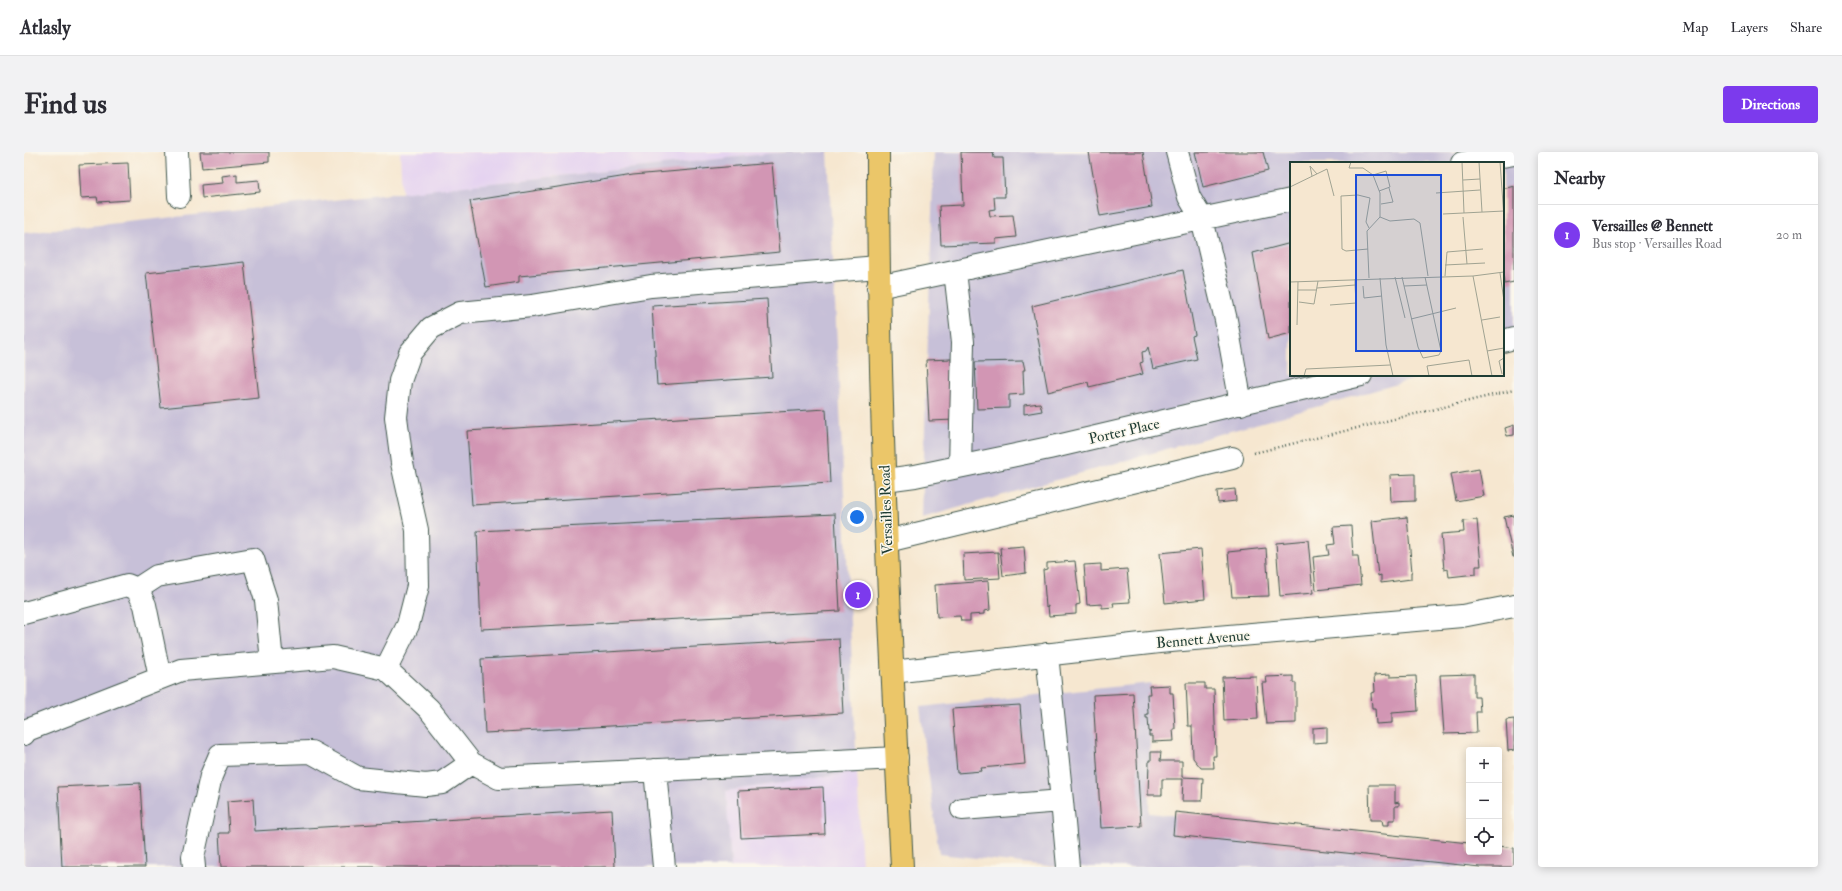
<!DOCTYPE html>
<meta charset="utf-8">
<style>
:root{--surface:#fff;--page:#f2f2f3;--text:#2b2b33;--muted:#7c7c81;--line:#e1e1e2;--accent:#7c3aed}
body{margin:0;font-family:"IM FELL Double Pica",serif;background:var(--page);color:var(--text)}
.controls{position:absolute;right:12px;bottom:12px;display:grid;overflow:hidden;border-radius:4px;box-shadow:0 2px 10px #0003}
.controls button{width:36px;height:36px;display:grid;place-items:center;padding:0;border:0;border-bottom:1px solid var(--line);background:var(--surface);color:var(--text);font:20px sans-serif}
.you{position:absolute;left:833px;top:365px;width:14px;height:14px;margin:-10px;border:3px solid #fff;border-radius:50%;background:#1a73e8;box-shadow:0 0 0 6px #1a73e833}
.badge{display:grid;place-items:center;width:26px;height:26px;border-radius:50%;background:var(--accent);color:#fff;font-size:13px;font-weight:700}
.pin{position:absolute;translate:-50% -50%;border:2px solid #fff;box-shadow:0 1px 4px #0006}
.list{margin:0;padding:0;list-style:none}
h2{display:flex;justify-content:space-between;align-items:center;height:52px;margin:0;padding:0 16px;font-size:17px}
h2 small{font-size:13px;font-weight:400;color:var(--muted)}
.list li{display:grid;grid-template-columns:26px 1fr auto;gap:12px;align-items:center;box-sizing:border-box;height:60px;padding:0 16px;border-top:1px solid var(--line)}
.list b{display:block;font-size:15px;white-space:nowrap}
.list p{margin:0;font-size:13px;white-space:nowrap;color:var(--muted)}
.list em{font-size:13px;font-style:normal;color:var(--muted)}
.icon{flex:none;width:22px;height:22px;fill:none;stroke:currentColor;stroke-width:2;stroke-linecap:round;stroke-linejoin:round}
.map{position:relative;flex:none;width:1490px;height:715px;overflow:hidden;border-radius:4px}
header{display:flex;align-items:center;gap:24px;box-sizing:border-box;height:56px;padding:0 20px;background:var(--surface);border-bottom:1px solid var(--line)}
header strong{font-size:19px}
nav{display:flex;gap:22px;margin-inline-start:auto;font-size:14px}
.intro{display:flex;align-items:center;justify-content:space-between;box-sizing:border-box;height:96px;padding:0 24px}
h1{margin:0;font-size:28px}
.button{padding:10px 18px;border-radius:4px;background:var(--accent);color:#fff;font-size:14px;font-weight:700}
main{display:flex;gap:24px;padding:0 24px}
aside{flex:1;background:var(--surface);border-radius:4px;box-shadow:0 2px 10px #0003}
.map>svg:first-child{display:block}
.built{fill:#e5d3f0}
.industrial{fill:#c7c0d8}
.building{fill:#d296b4}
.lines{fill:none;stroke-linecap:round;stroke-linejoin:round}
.minor-casing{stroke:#3f564b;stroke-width:24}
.major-casing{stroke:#3f564b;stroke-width:24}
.path{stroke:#3f564b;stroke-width:2.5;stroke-dasharray:1 3;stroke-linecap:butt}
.minor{stroke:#fff;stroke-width:22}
.major{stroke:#ebc669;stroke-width:22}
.labels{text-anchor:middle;stroke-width:3;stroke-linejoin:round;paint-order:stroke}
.street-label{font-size:15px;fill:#1f3d34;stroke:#fbf7ec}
.inset-road{fill:none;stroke:#a0a392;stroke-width:1}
.view{fill:#1d4ed8;fill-opacity:0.15;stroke:#1d4ed8;stroke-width:2}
.inset-edge{fill:none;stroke:#1f3d34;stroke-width:2}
</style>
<header>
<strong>Atlasly</strong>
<nav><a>Map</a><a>Layers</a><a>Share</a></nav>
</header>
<div class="intro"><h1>Find us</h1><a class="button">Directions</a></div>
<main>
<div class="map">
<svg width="1490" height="715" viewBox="0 0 1490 715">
<rect width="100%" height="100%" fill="#fbf7ec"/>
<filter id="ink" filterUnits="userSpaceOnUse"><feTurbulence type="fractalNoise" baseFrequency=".025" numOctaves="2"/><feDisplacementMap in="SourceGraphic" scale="8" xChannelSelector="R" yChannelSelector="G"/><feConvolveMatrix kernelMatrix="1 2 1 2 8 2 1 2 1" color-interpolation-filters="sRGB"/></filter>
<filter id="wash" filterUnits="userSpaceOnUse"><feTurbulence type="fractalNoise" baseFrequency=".012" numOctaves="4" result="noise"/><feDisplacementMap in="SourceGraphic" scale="16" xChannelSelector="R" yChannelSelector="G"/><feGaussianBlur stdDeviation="0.9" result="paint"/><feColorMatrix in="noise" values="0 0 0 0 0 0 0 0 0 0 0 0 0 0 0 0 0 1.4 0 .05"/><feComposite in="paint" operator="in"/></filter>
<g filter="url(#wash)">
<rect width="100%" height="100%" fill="#f6e7d0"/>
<path class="built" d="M376,0H761L378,41Z
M833,620L838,715H707L701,639Z"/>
<path class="industrial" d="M761,0H804L833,620L702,639L707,715H0V81Z
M910,0H1490V199L1479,202V11H1267V223H1405L898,366Z
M1127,531L1125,661L1445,692V700H1475V694L1490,696V715H1035L915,702L896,555Z"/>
<g id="blocks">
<path class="building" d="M176,0H245V10L178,16Z
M937,0H969L970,6H979L981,45H970L971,57L965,58L966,64L989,63L992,85L972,87V91L917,93L915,54L939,53Z
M1065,0H1119L1128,55L1076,64Z
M1171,0H1239L1244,19L1179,35Z
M104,11L106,48L74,50L73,45L57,46L55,13Z
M748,11L756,100L495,124V130L462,135L446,49L609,23Z
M213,22V30L235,28L236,40L178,46L177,33L199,31L198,24Z
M1490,34V130L1480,132L1479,123V37Z
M1267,91V181L1244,187L1229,101Z
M220,110L235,246L137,256L122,121Z
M1159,118L1171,183L1168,184L1173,207L1129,217L1124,195L1122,199L1118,200L1119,210L1116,211L1119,222L1065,235L1064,230L1024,240L1008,154Z
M743,147L748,225L633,233L628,154Z
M927,207L931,268L905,269L902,208Z
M999,209L1001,218H999L1000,242L985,243V256L953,257L951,210Z
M1016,251L1018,259L1000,262V253Z
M802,257L806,331L448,353L443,279Z
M1490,273V283L1483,284L1481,276Z
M1455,317L1460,344L1432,349L1427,322Z
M1391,322V349L1367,350L1366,323Z
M1211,337L1212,349L1194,351L1193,339Z
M811,362L816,459L457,477L453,379Z
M1490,363V405H1489L1480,365Z
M1383,365L1388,420H1387V427L1357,431V423L1354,424L1348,369Z
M1453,368L1457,414H1452V422L1425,425L1424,417L1420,418L1417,382L1440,380L1439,369Z
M1327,374L1329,404H1334L1337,433L1292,438L1289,405L1305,403L1303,393L1311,392L1309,375Z
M1284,388L1289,441L1256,444L1252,391Z
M1000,394L1002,421L979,424L976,396Z
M1242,396L1245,444L1208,445L1204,400Z
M1177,397L1181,447L1141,451L1136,401Z
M974,400L976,426L940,428L939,402Z
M1051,409L1056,452L1052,453V462L1025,464L1024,454L1022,455L1019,418L1023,417V411Z
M1077,412V419L1103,417L1106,450L1089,451L1090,455L1078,456V452L1063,453L1060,413Z
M964,429L966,458L960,459V462L946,463V469H937L936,464L913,465L911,433Z
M815,487L819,561L461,581L457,507Z
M1366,522V525L1392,524L1394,559L1368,561V571L1352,572L1351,556H1348L1347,541L1351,540L1350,523Z
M1450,522V545H1455L1456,560H1452L1453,581L1420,582L1416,523Z
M1232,524L1234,567L1200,569L1198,525Z
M1269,524V531H1272V571L1242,572L1238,531H1243L1242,525Z
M1162,531H1181V537H1190L1192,604H1189L1190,616H1177L1169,606L1168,574H1164Z
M1146,533V541H1149L1151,577H1149L1150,589L1128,590V584H1125V580H1127L1125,579L1124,566H1122V562H1124L1123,542H1126L1125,534Z
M1109,541L1117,674L1077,676L1069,543Z
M996,553L1001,612L957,616L958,619L933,621L928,557Z
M1490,567V598L1484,599L1482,568Z
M1303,575V590L1289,591V576Z
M1127,600H1137L1136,609H1158V625L1179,626L1178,649H1158L1159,627H1138V643H1124L1125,609H1127Z
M116,631L121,715H38L34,635Z
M1345,633H1371V651L1375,650V654H1371V668H1365V673H1359L1358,668H1346Z
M799,635L801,682L717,686L714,639Z
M229,647L231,679L588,658L591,715H197L195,681H205L203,649Z
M1151,660L1445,691V700H1475V694L1490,696V715H1456L1149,683Z"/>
</g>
</g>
<g filter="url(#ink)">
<use href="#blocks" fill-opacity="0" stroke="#3f564b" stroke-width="1"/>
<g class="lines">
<g class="minor-casing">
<path id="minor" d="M153,0L155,44
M1153,0L1165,45L1178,67L1202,168L1217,252
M1438,11L1490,2
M931,119L939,190L936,314
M854,135L1267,48
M1479,189L1490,186
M861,328L891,324L1025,296L1337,223
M863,389L1208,306
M113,437L133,424L229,407L242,448L248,510
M0,461L103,433L113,437L121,453L136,526
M362,517L384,473L394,434L393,378L378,311L372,265L376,229L386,201L407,176L436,161L508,154L627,134L854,115
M868,520L1135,490L1438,464L1490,454
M0,582L3,578L157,518L309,505L362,517L405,557L447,611L475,626L873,606
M631,618L640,715
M1038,649L1044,715
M938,657L1038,649L1023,502
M170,715L169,705L187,624L196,603L287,600L334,626L402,633L418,631L447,611"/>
</g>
<g class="major-casing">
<path id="major" d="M854,0C854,238 866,477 878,715"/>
</g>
<path class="path" d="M1230,301L1490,238"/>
<use href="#minor" class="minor"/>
<use href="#major" class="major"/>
</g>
</g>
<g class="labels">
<g class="street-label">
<text transform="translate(1100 279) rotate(-13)" y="5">Porter Place</text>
<text transform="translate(862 358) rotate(-92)" y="5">Versailles Road</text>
<text transform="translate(1179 487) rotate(-5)" y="5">Bennett Avenue</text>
</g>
</g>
<g transform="translate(1266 10)">
<rect width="214" height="214" fill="#f6e7d0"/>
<path class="inset-road" d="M61,0L59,6H73L83,13L90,31V55L77,69L79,116M172,0L174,51M189,0L192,50M210,0L214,56M83,13L96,9L100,25L89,29M22,14L20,4L27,12M173,18L190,17M0,25L37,7L44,34M146,31L190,28M91,42L103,40L99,26M153,52L214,49M90,55L100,59L124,57L130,61L138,114M173,55L177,102M78,87L56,89L52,87L51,34L68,33L80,36L76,60L79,66M155,103L195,101M210,111L214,139M155,114L157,90L193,87M183,114L202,214M105,115L115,156M112,115L128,185L133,196L149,193L151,189L135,115M90,116L96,183L103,214M0,120L183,114L214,110M73,124L74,136L92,134M114,124L137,123M27,126L65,123V117M8,128H27M9,140L24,142L28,119M40,143L66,141L65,123M121,157L166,146M192,158L210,155M7,163L8,120M197,189L214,186M212,212L209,199L214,196M14,214L16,207L100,203M139,214L137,204L179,198L182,214"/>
<path class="view" d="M66,13H151V189H66Z"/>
<rect width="214" height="214" class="inset-edge"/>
</g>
</svg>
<div class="controls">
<button>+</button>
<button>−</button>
<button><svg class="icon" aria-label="locate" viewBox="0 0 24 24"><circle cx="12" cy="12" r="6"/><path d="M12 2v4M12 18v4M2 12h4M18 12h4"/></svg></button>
</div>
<div class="you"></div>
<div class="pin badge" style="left:834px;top:443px">1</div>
</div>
<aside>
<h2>Nearby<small></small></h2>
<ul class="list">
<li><span class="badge">1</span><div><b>Versailles @ Bennett</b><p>Bus stop · Versailles Road</p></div><em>20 m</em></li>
</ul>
</aside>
</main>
